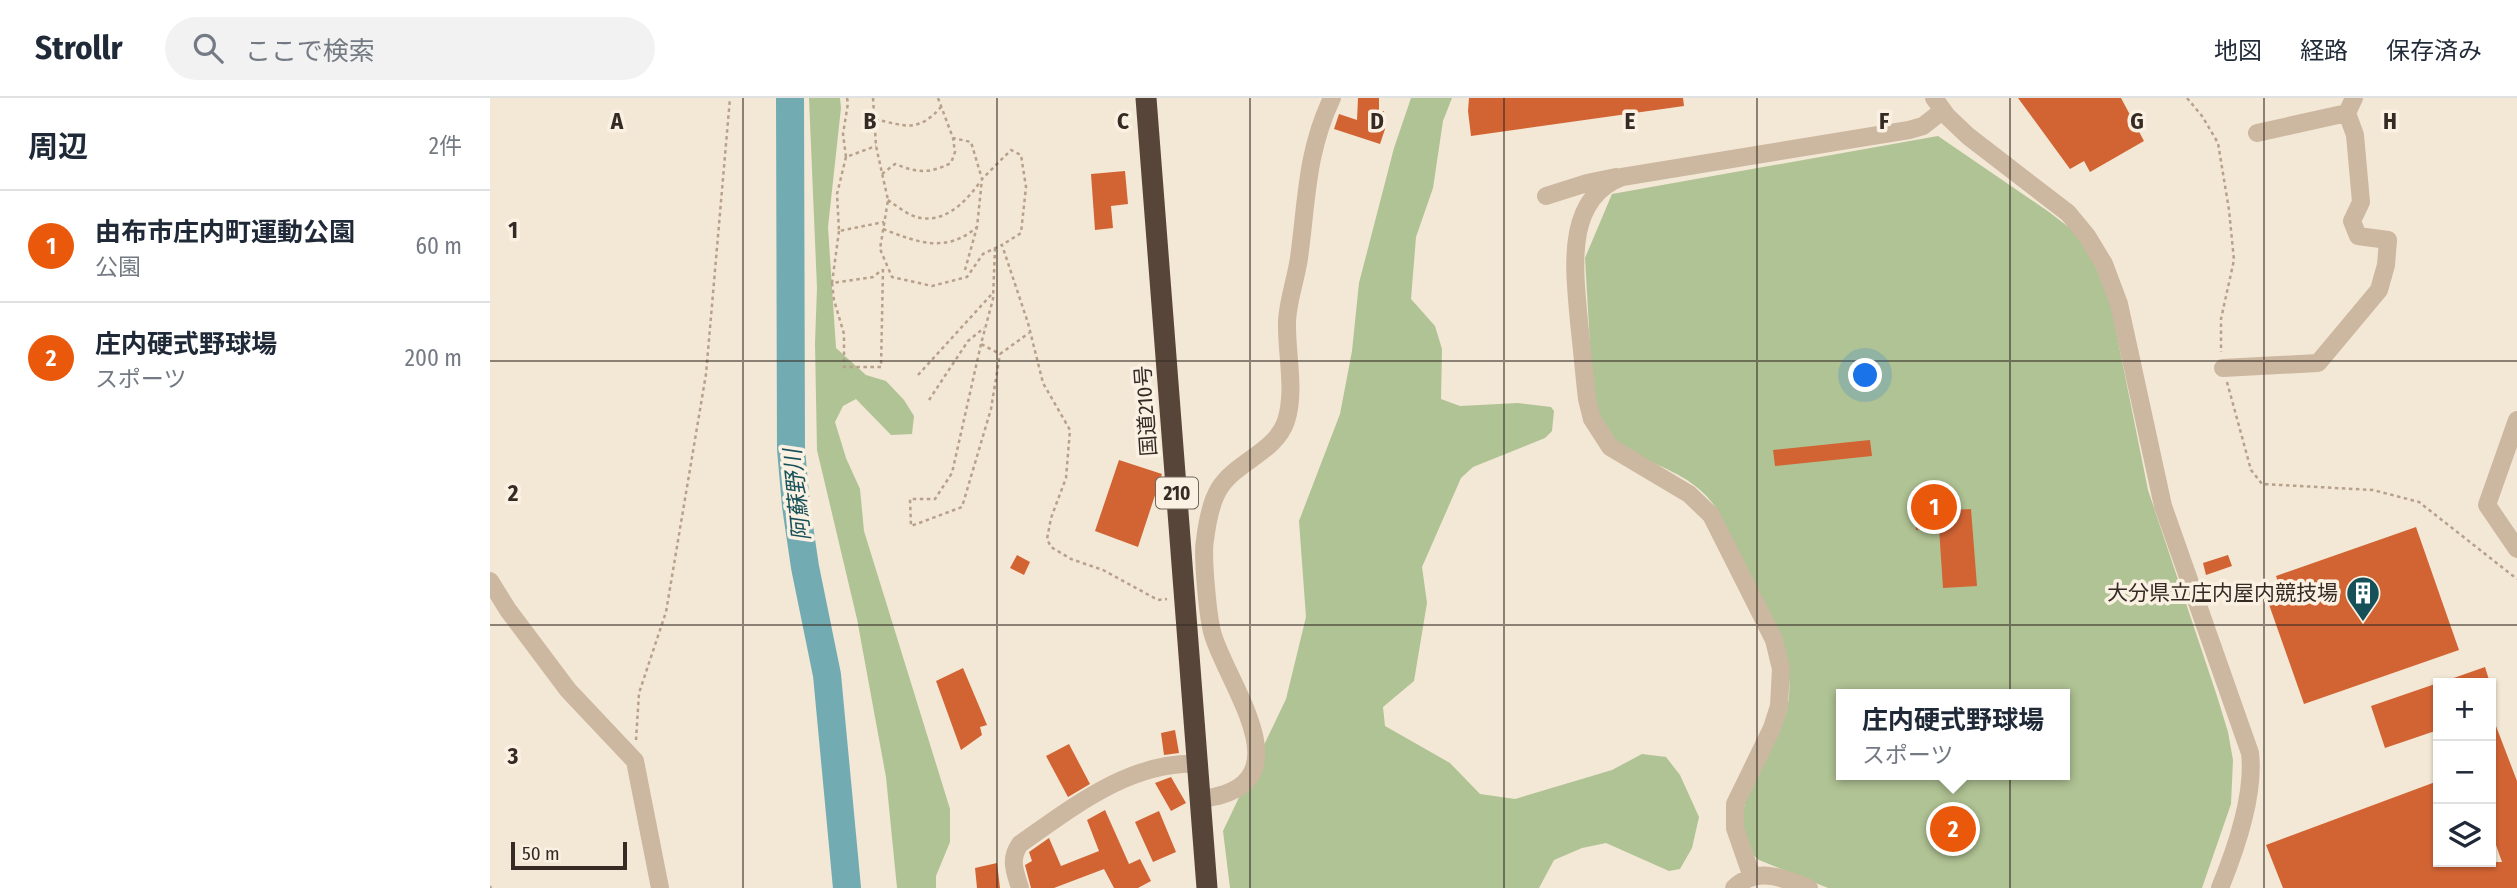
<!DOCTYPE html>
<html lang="ja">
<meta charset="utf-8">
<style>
:root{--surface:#fff;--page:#f2f2f3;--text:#1f2937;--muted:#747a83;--line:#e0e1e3;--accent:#ea580c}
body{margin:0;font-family:"Fira Sans Condensed","Noto Sans JP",sans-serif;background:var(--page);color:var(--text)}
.controls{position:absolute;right:21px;bottom:21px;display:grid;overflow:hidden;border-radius:0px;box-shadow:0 2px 5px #0004}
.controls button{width:63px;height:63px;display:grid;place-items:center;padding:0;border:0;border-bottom:2px solid var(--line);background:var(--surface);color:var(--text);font:35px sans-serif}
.scale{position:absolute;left:21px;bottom:18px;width:116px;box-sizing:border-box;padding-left:7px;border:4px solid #352b24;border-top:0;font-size:19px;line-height:24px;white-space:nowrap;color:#352b24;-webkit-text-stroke:5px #fbf1e2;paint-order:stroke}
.you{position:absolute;left:1376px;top:278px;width:24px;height:24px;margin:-18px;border:5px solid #fff;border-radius:50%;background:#1a73e8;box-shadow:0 0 0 10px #1a73e833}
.badge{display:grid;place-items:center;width:46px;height:46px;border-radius:50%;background:var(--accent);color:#fff;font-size:23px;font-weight:700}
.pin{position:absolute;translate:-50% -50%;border:4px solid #fff;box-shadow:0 2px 7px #0006}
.popup{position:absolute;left:1346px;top:591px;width:234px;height:91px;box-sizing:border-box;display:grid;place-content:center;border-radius:0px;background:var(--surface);filter:drop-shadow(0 2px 5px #0005);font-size:23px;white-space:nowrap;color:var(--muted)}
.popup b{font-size:26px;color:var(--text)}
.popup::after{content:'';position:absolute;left:50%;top:100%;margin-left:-14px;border:14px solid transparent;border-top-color:var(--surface)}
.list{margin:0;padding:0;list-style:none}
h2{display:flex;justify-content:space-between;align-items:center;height:91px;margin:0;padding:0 28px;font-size:30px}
h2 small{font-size:23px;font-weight:400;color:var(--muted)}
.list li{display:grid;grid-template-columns:46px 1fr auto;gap:21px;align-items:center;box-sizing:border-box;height:112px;padding:0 28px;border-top:2px solid var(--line)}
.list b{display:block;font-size:26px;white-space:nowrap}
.list p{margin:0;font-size:23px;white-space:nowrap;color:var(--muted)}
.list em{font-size:23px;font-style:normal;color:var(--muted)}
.icon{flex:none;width:38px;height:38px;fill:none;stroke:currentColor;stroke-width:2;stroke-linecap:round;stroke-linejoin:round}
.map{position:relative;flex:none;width:2027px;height:790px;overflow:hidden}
header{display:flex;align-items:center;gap:42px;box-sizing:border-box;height:98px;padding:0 35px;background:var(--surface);border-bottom:2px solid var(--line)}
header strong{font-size:33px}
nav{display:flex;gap:38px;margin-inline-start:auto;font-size:24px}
.search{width:490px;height:63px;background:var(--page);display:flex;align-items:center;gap:18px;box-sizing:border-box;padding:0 24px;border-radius:38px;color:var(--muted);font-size:26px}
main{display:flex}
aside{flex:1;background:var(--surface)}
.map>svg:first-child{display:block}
.green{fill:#b0c394;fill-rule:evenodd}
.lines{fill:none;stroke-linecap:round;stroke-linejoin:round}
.river{stroke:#72acb2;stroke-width:28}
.building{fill:#d26434}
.path{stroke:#b7a18b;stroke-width:2.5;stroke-dasharray:3.5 3.5;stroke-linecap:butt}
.minor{stroke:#ccb7a0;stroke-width:18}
.highway{stroke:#57453a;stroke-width:21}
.grid{fill:none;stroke:#352b24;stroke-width:2;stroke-opacity:0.55}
.labels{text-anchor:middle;stroke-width:7;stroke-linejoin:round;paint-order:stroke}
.shield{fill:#fbf1e2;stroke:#70665d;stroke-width:2}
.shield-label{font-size:19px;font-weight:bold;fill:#352b24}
.street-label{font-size:21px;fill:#352b24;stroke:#fbf1e2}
.poi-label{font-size:21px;fill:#352b24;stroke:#fbf1e2;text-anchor:end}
.water-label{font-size:23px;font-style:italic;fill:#16515a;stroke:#fbf1e2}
.grid-label{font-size:23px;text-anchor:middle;font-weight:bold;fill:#352b24;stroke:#fbf1e2;stroke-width:7;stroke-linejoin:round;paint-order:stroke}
</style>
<header>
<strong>Strollr</strong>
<div class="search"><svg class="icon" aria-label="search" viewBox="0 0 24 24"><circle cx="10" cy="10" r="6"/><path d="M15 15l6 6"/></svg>ここで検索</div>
<nav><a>地図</a><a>経路</a><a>保存済み</a></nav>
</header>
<main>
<aside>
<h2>周辺<small>2件</small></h2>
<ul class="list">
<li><span class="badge">1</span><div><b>由布市庄内町運動公園</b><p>公園</p></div><em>60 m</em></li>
<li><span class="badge">2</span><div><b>庄内硬式野球場</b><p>スポーツ</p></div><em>200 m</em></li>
</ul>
</aside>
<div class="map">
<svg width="2027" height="790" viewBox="0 0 2027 790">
<rect width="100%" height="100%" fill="#f3e7d5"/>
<path class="green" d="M319,0H350L351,10L338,129L346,250L376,277L396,283L414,302L424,318L422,336L401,337L366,301L353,308L345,324L356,360L370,391L374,433L460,711V744L446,778V790H407L396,679L367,521L327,352L325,245L327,190Z
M921,0H962L953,23L943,90L926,139L921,201L945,228L952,251L951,301L970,308L1028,305L1061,309L1064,313L1062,333L1055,340L983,369L971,380L932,469L937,505L924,583L893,609L895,628L960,665L990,696L1025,701L1122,672L1152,656L1176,659L1190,677L1209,719L1202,750L1190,771L1179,773L1116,745L1092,750L1064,762L1049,790H740L733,733L796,601L816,519L809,423L850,316L862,253L869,185L904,50Z
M1448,38L1559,114L1581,131L1597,151L1619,198L1658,392L1727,598L1738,634L1743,662L1741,706L1712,790H1338L1269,762C1223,728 1281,657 1295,618C1301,600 1300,582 1297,563L1229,414C1210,385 1188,376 1157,362C1149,358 1139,355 1132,350C1117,339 1109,316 1103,299L1095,160L1122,96ZM1351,596H1575V677H1351Z"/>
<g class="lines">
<path class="river" d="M300,0L301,351L306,408L315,469L337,577L357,790"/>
</g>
<path class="building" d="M868,0H889V13H894L895,31L890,46L844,31L849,16L867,22Z
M979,0H1193L1194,8L981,38L978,13Z
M1528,0H1631L1654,43L1600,74L1594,63L1580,71Z
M635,73L638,106L621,108L623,130L605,132L601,76Z
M1380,342L1382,358L1285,368L1283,352Z
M629,362L672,376L648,449L605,433Z
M1460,397L1461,412L1481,411L1487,488L1453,490L1449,430L1426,432L1423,400Z
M1926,429L1969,552L1814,606L1776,498L1791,493L1786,478Z
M527,457L540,464L534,477L520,470Z
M1738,457L1742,468L1716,477L1713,465Z
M1995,569L2000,585H1955V583Z
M473,570L497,627L490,629L492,637L471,652L446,583Z
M1948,585V632L1895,650L1881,608Z
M2001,615L2027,683V790H1793L1776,747L1948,683V764H2012L2001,733Z
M685,632L689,655L674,657L671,635Z
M579,646L600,686L578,699L556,658Z
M681,679L696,705L681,713L665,685Z
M615,712L639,766L650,761L661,783L648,790H624L614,771L564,790H541L535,767L542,763L539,754L559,740L571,768L609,753L597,722Z
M669,713L686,754L663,764L645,724Z
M507,765L510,790H487L485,770Z"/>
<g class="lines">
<path class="path" d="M357,0L358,5L353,36L356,59L386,48
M383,0L386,48L398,102L390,151L402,179L442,188L477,179L493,156L512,147L538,225L553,285L580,332L576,380L561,420L557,441L561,449L581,461L613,472L668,502L677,501
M448,0L463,40L481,44L492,81L521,52L531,57L536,89L531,135L512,147
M1697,0L1712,18L1728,45L1739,112L1744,162L1731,221V254
M385,21C415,28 428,35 451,9
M356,59L347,96L349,133L394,124
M392,76L405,66C428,75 438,76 461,65L465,54L463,40
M398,102C405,107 413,113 421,117C451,130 475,105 490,84
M393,131C427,144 456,156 487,129L492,81
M349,133L342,185L383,179L392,172
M505,150L503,201L491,246L510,256L539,235
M475,172L487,129
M342,185L344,202L354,236V269H391L393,171
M491,246L462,375L445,401H420L421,428L472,409L501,311L510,256
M428,277L501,197
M1737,284L1761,372L1772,386L1883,392L1929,404L2027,481
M439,302L478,243L494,230
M146,642L149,595L176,514L216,276L240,0
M0,788L1,790"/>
<path class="minor" d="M1444,0L1457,18L1478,38L1578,115L1597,138L1614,166L1629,206L1673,408L1760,655C1765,697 1746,751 1730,790
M1767,35L1857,15
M1056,98L1097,85L1126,79
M1733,270L1828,265L1889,192L1896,167L1898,142L1868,138L1862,123L1871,104L1865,37L1857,15L1864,0
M2027,322L1997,407L2027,451
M0,483L18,512L78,592L145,663L170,790
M710,701C819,689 739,590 723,537C718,522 712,457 715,442C717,426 721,404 729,391C745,364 786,354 796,323C806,292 796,255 797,223C798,202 806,181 809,160C817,102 816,55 842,0
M1262,779L1245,730V706L1282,630L1289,608L1291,571L1284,542L1221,417L1199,396L1120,349L1102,321L1097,301C1094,275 1092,250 1089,224C1085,175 1073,101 1132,79L1419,32L1433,28L1452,13
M530,790C525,774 519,761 530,746C583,709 640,663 708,666
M1244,790C1267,768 1294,780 1319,790"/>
<path class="highway" d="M656,0L717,790"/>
</g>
<path class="grid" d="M253,0V790M507,0V790M760,0V790M1014,0V790M1267,0V790M1520,0V790M1774,0V790M0,263H2027M0,527H2027"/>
<defs>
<g id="building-pin" transform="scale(1.75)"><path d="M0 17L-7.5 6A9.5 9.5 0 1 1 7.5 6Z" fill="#16515a" stroke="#fbf1e2"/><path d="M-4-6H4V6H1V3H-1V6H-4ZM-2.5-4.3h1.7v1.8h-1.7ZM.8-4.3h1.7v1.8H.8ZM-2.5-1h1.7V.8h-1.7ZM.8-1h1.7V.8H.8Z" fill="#fff"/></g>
</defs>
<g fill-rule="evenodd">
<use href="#building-pin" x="1873" y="495"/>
</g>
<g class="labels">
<rect class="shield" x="666" y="379.5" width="42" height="31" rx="5"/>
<g class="shield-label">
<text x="687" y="402">210</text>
</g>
<g class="street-label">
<text transform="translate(656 313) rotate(-94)" y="7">国道210号</text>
</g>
<g class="poi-label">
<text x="1848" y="502">大分県立庄内屋内競技場</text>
</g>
<g class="water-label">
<text transform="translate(307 397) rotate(-96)" y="8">阿蘇野川</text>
</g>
</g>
<g class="grid-label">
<text x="127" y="31">A</text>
<text x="380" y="31">B</text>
<text x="633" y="31">C</text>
<text x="887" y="31">D</text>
<text x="1140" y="31">E</text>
<text x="1394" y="31">F</text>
<text x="1647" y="31">G</text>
<text x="1900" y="31">H</text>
<text x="23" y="140">1</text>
<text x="23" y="403">2</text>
<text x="23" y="666">3</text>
</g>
</svg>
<div class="controls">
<button>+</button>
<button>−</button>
<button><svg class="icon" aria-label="layers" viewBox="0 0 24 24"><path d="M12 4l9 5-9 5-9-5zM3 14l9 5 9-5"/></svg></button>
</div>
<div class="scale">50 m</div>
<div class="you"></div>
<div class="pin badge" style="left:1444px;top:409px">1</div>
<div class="pin badge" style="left:1463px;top:731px">2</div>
<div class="popup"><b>庄内硬式野球場</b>スポーツ</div>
</div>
</main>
